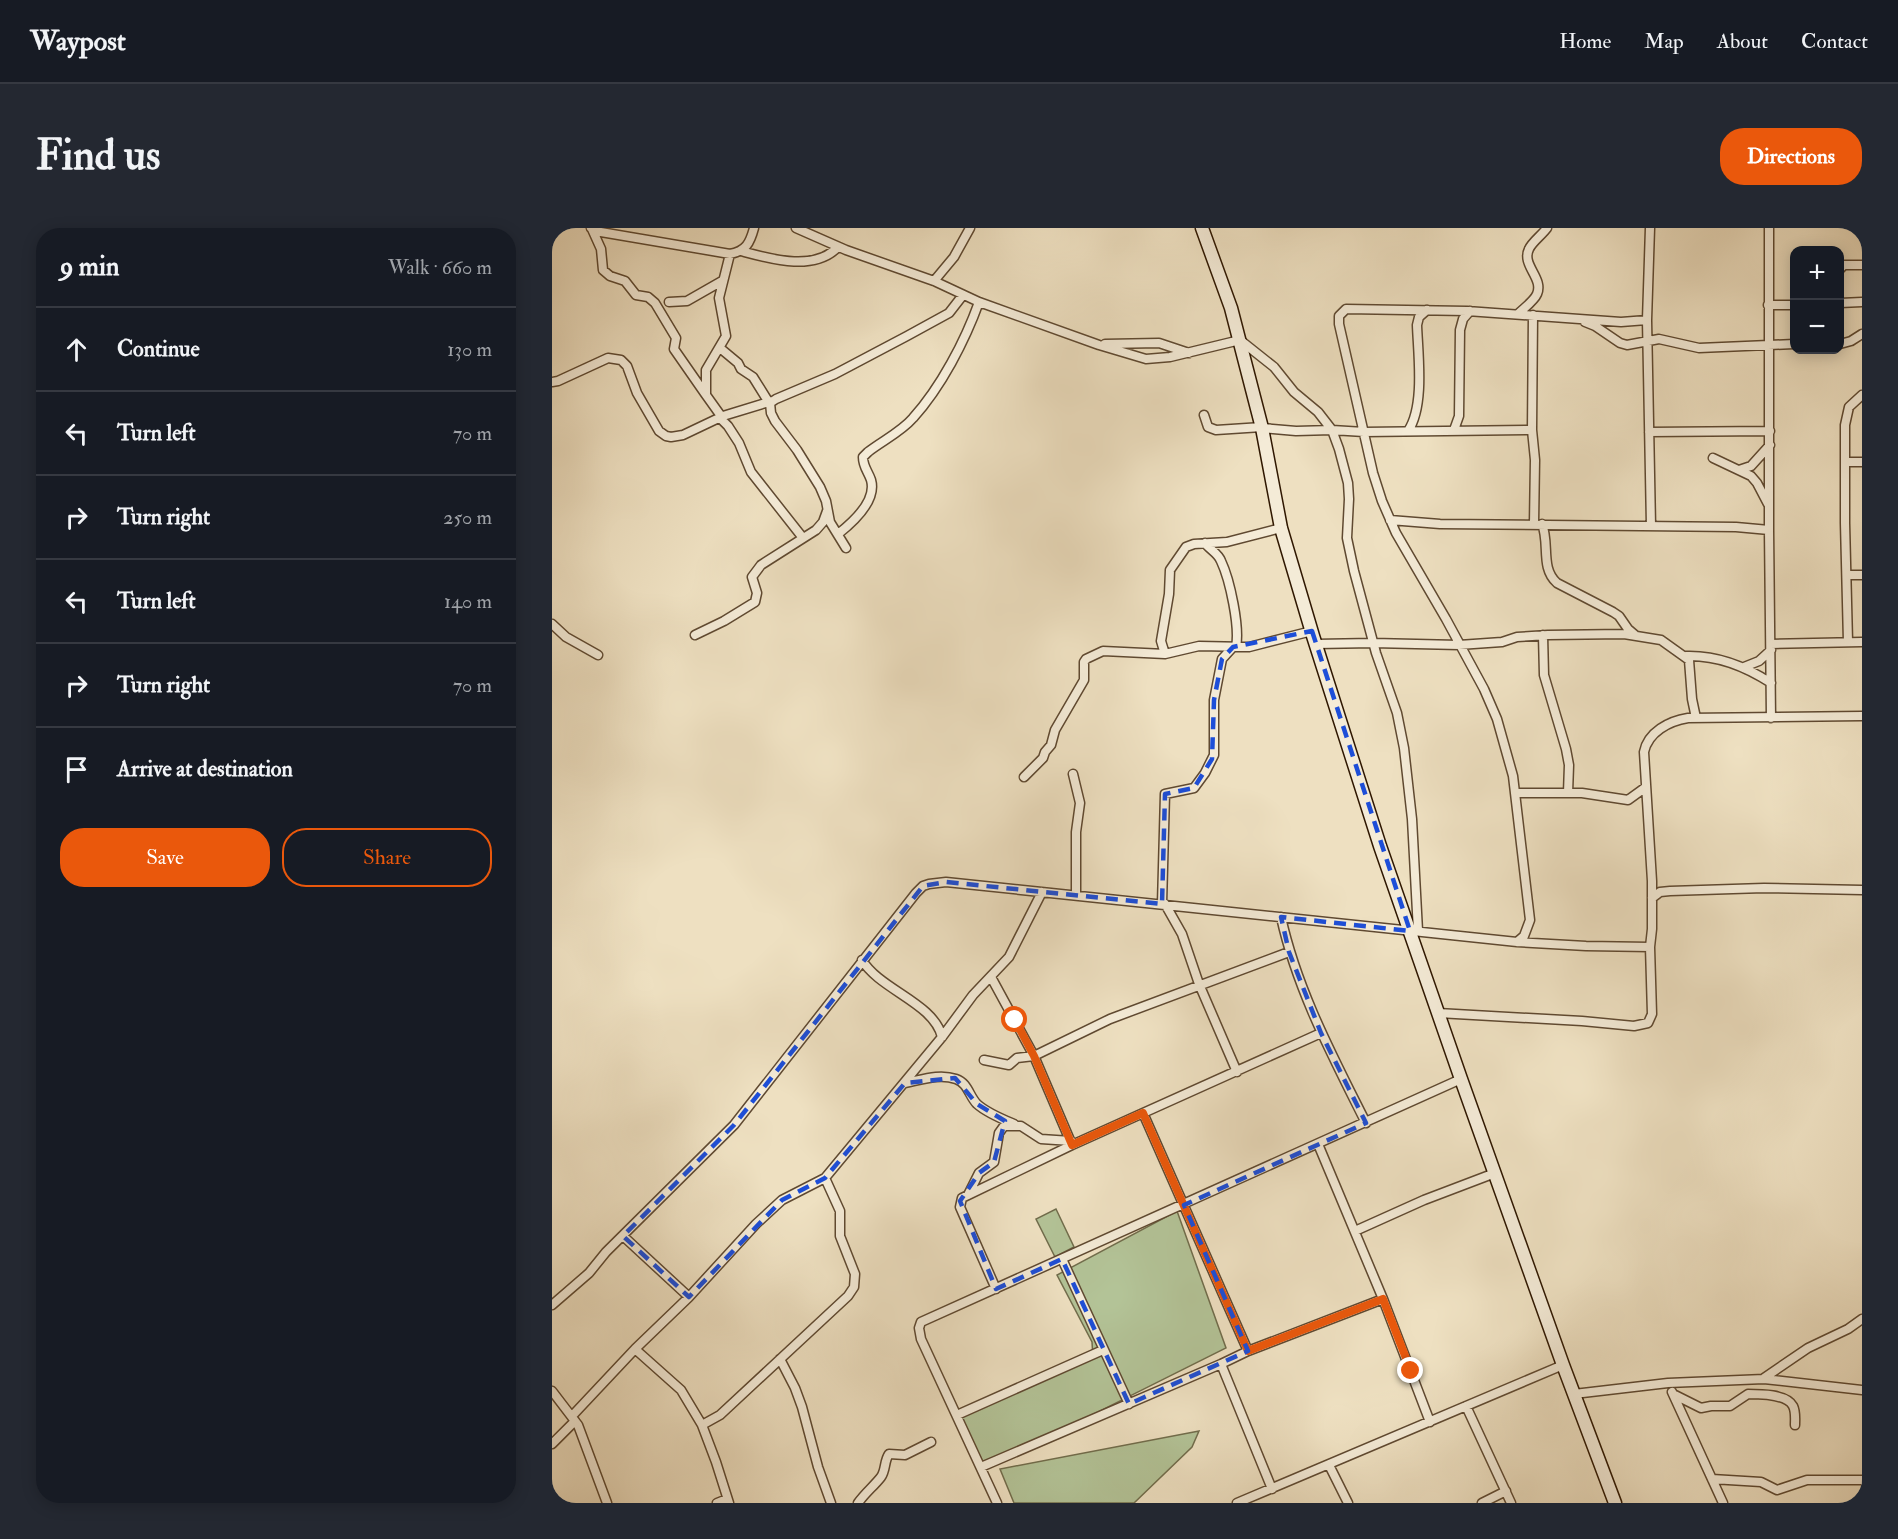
<!DOCTYPE html>
<meta charset="utf-8">
<style>
:root{--surface:#171b24;--page:#242831;--text:#f1f3f6;--muted:#9ea1a6;--line:#363941;--accent:#ea580c}
body{margin:0;font-family:"IM FELL Double Pica",serif;background:var(--page);color:var(--text)}
.controls{position:absolute;right:18px;top:18px;display:grid;overflow:hidden;border-radius:12px;box-shadow:0 3px 15px #0003}
.controls button{width:54px;height:54px;display:grid;place-items:center;padding:0;border:0;border-bottom:2px solid var(--line);background:var(--surface);color:var(--text);font:30px sans-serif}
.stop{position:absolute;width:18px;height:18px;margin:-14px;border:4px solid #ea580c;border-radius:50%;background:#fff}
.stop.end{background:#ea580c;border-color:#fff;box-shadow:0 2px 6px #0008}
.list{margin:0;padding:0;list-style:none}
h2{display:flex;justify-content:space-between;align-items:center;height:78px;margin:0;padding:0 24px;font-size:26px}
h2 small{font-size:20px;font-weight:400;color:var(--muted)}
.list li{display:grid;grid-template-columns:39px 1fr auto;gap:18px;align-items:center;box-sizing:border-box;height:84px;padding:0 24px;border-top:2px solid var(--line)}
.list b{display:block;font-size:22px;white-space:nowrap}
.list em{font-size:20px;font-style:normal;color:var(--muted)}
.actions{display:flex;gap:12px;padding:18px 24px}
.actions a{flex:1;padding:14px 0;border:2px solid var(--accent);border-radius:24px;text-align:center;font-size:21px;color:var(--accent)}
.actions .main{background:var(--accent);color:#fff}
.icon{flex:none;width:33px;height:33px;fill:none;stroke:currentColor;stroke-width:2;stroke-linecap:round;stroke-linejoin:round}
.map{position:relative;flex:none;width:1310px;height:1275px;overflow:hidden;border-radius:24px}
header{display:flex;align-items:center;gap:36px;box-sizing:border-box;height:84px;padding:0 30px;background:var(--surface);border-bottom:2px solid var(--line)}
header strong{font-size:28px}
nav{display:flex;gap:33px;margin-inline-start:auto;font-size:21px}
.intro{display:flex;align-items:center;justify-content:space-between;box-sizing:border-box;height:144px;padding:0 36px}
h1{margin:0;font-size:42px}
.button{padding:15px 27px;border-radius:24px;background:var(--accent);color:#fff;font-size:21px;font-weight:700}
main{display:flex;gap:36px;padding:0 36px}
aside{flex:1;background:var(--surface);border-radius:24px;box-shadow:0 3px 15px #0003}
.map>svg:first-child{display:block}
.green{fill:#b3c397;stroke:#716d4c;stroke-width:1.5}
.lines{fill:none;stroke-linecap:round;stroke-linejoin:round}
.street-casing{stroke:#5f4931;stroke-width:11}
.secondary-casing{stroke:#2f1701;stroke-width:15}
.street{stroke:#f4ebd7;stroke-width:8}
.secondary{stroke:#f4ebd7;stroke-width:12}
.route{stroke:#ea580c;stroke-width:8}
.marked{fill:none;stroke:#1d4ed8;stroke-width:4.5;stroke-dasharray:12 8;stroke-linejoin:round}
</style>
<header>
<strong>Waypost</strong>
<nav><a>Home</a><a>Map</a><a>About</a><a>Contact</a></nav>
</header>
<div class="intro"><h1>Find us</h1><a class="button">Directions</a></div>
<main>
<aside>
<h2>9 min<small>Walk · 660 m</small></h2>
<ul class="list">
<li><svg class="icon" aria-label="ahead" viewBox="0 0 24 24"><path d="M12 20V5M6 11l6-6 6 6"/></svg><div><b>Continue</b></div><em>130 m</em></li>
<li><svg class="icon" aria-label="left" viewBox="0 0 24 24"><path d="M17 20v-9H6M10 6l-5 5 5 5"/></svg><div><b>Turn left</b></div><em>70 m</em></li>
<li><svg class="icon" aria-label="right" viewBox="0 0 24 24"><path d="M7 20v-9h11M14 6l5 5-5 5"/></svg><div><b>Turn right</b></div><em>250 m</em></li>
<li><svg class="icon" aria-label="left" viewBox="0 0 24 24"><path d="M17 20v-9H6M10 6l-5 5 5 5"/></svg><div><b>Turn left</b></div><em>140 m</em></li>
<li><svg class="icon" aria-label="right" viewBox="0 0 24 24"><path d="M7 20v-9h11M14 6l5 5-5 5"/></svg><div><b>Turn right</b></div><em>70 m</em></li>
<li><svg class="icon" aria-label="arrive" viewBox="0 0 24 24"><path d="M6 21V4h12l-3 4 3 4H6"/></svg><div><b>Arrive at destination</b></div></li>
</ul>
<div class="actions"><a class="main">Save</a><a>Share</a></div>
</aside>
<div class="map">
<svg width="1310" height="1275" viewBox="0 0 1310 1275">
<rect width="100%" height="100%" fill="#eee0c1"/>
<filter id="stains"><feTurbulence type="fractalNoise" baseFrequency=".00333" numOctaves="4"/><feColorMatrix values="0 0 0 0 .2 0 0 0 0 .09 0 0 0 0 .02 0 0 0 .5 -.17"/></filter>
<radialGradient id="worn" r=".72"><stop offset=".6" stop-color="#630" stop-opacity="0"/><stop offset="1" stop-color="#630" stop-opacity=".3"/></radialGradient>
<path class="green" d="M504,981L522,1019L503,1029L484,991Z
M625,983L674,1120L428,1243L404,1191L541,1130L540,1114L505,1047Z
M647,1203L640,1219L582,1275H462L448,1241Z"/>
<g class="lines">
<g class="street-casing">
<path id="street" d="M39,0L43,3L178,26C194,23 198,15 202,0
M244,0L294,22L382,53L427,74L547,117L594,131L618,129L688,112L722,139L742,164L766,184L780,202L787,221L796,255L797,271L795,310L802,343L824,425L845,485L852,520L860,591L866,703
M1098,0L1095,92L1099,298
M1217,0V302L1219,490
M40,1L49,21L51,42L58,48L73,53L84,67L96,69L103,75L124,110L122,121L154,167
M189,23C219,31 262,44 286,19
M1288,41L1292,37H1310
M382,53L402,29L418,0
M117,74L135,73L170,53
M1288,75L1310,74
M1216,77H1242
M966,86C972,80 982,73 985,66C992,50 969,37 977,21C980,14 990,7 995,0
M981,87L980,202L983,232L982,296
M1033,94L1043,98L1068,115L1075,117L1107,111L1147,120L1242,116
M553,116L607,115L637,125
M1288,116L1299,113L1310,106
M168,120L186,135L189,141L201,149L216,173
M0,154L6,153L56,130L69,132L75,138L85,165L107,203L114,208L119,209L131,207L171,188L220,173
M652,187L656,199L664,202L710,199
M169,188L154,167V142L174,108L167,70L178,26
M167,189L176,198L187,215L199,244L251,310
M710,200L744,203L780,202L812,204L980,202
M902,202L907,188L908,102L911,91L918,83
M856,203C873,178 866,126 865,97L867,89L875,82
M1097,204L1218,203
M1161,230L1199,248L1205,255L1216,276
M1293,234H1310
M1187,242L1199,238L1218,217
M838,292L888,296L1184,299L1217,302
M990,296C998,316 988,340 1005,355L1061,384L1067,388L1076,401L1083,407
M286,306C300,295 325,273 319,252C316,243 311,239 311,229L316,224C330,213 349,204 361,190C389,159 413,113 427,74
M653,315C658,322 666,325 669,333C678,352 688,399 684,419
M294,320L278,294L274,273L268,259L245,222L223,193L219,185L218,175L224,171L283,146L355,108L397,85L411,67
M1295,347H1310
M0,396L14,409L46,427
M143,407L172,393L203,374L205,365L200,349L209,337L264,302L271,294L275,283
M991,407L992,447L1014,521L1017,537L1016,565
M1296,414L1293,295V197L1297,179L1310,167
M764,416L821,415L907,417L950,414L965,409L996,407L1072,406L1109,412L1137,432L1140,471L1144,490
M1219,416L1310,414
M613,426L609,413L617,366L618,342L634,319L642,316L675,314L729,300
M1134,428C1166,427 1193,438 1219,455
M1192,439L1207,433L1219,422
M521,546L528,575L524,604V667
M472,549L491,530L493,524L499,517L503,502L532,452V434L534,431L551,423L613,426L647,418L697,419L760,403
M964,565H1030L1076,572L1094,559
M1100,670L1108,664L1118,663L1212,660L1310,662
M610,676L613,566L642,560L653,545L662,527V472L670,431L681,419
M613,676L630,706L647,756L685,844
M729,689C745,762 781,829 814,895
M965,714L972,708L978,692L961,548L945,491L932,461L894,391L844,305L830,273L821,245L787,96V88L794,81L915,83L1069,94L1095,92
M310,732C328,762 382,775 390,809
M439,749L482,828L520,917
M886,785L1030,793L1082,798L1096,795L1100,786L1098,719L1100,701V653L1092,524C1096,504 1117,493 1136,490L1310,488
M432,832L457,837L465,830L482,828L558,791L737,724
M353,855C369,852 387,845 404,851C416,855 417,868 425,876C435,885 450,891 462,896
M591,885L696,1123
M766,916L831,1071L878,1194
M416,967L427,945L442,934L447,905L452,898H469L489,911L519,913
M803,1003L872,972L943,945
M71,1008L137,1069
M510,1031L577,1176
M444,1061L408,979L410,970L520,917L769,805
M0,1077L37,1045L54,1024L182,897L364,665L371,658L377,656L394,654L965,714L1034,718L1098,719
M83,1121L129,1162L150,1197L168,1187L296,1068L302,1059L303,1046L288,1008V983L273,950
M228,1131L243,1160L250,1179L266,1239L279,1275
M669,1136L720,1261
M1212,1150L1256,1120L1296,1101L1310,1091
M0,1163L26,1197L55,1275
M1120,1164L1171,1275
M1022,1166L1116,1155L1212,1151L1310,1162
M1121,1166L1149,1180L1159,1178H1178L1196,1166C1208,1166 1235,1166 1241,1178C1244,1184 1243,1191 1243,1197
M914,1178L959,1275
M405,1187L551,1122
M20,1188L83,1121L137,1069L204,996L230,972L273,950L390,809L421,767L457,729L490,664
M150,1197L164,1234L177,1275
M0,1216L23,1193
M777,1237L796,1275
M429,1239L669,1136L696,1123L831,1071
M1160,1251L1209,1254L1225,1262L1255,1252H1310
M165,1275L175,1271
M306,1275C313,1265 322,1258 329,1249C334,1242 332,1233 337,1226L353,1227L379,1214
M445,1275L369,1111L367,1100L369,1094L909,851
M685,1275L1011,1137
M930,1275L954,1263"/>
</g>
<g class="secondary-casing">
<path id="secondary" d="M650,0L679,80L710,200L729,300L761,408L828,618L909,851L1011,1137L1063,1275"/>
</g>
<use href="#street" class="street"/>
<use href="#secondary" class="secondary"/>
</g>
<g class="lines">
<path class="route" d="M463,792L482,828L520,917L591,885L696,1123L831,1071L859,1143"/>
</g>
<path class="marked" d="M760,403L858,703L729,689L737,724L769,805L814,895L632,977L696,1123L577,1176L510,1031L444,1061L408,973L427,945L442,934L453,893L425,876L403,850L353,855L273,950L230,972L137,1069L71,1008L182,897L371,658L394,654L610,676L613,566L642,560L660,531L662,472L670,431L681,419Z"/>
<rect width="100%" height="100%" filter="url(#stains)"/>
<rect width="100%" height="100%" fill="url(#worn)"/>
</svg>
<div class="controls">
<button>+</button>
<button>−</button>
</div>
<div class="stop" style="left:463px;top:792px"></div>
<div class="stop end" style="left:859px;top:1143px"></div>
</div>
</main>
